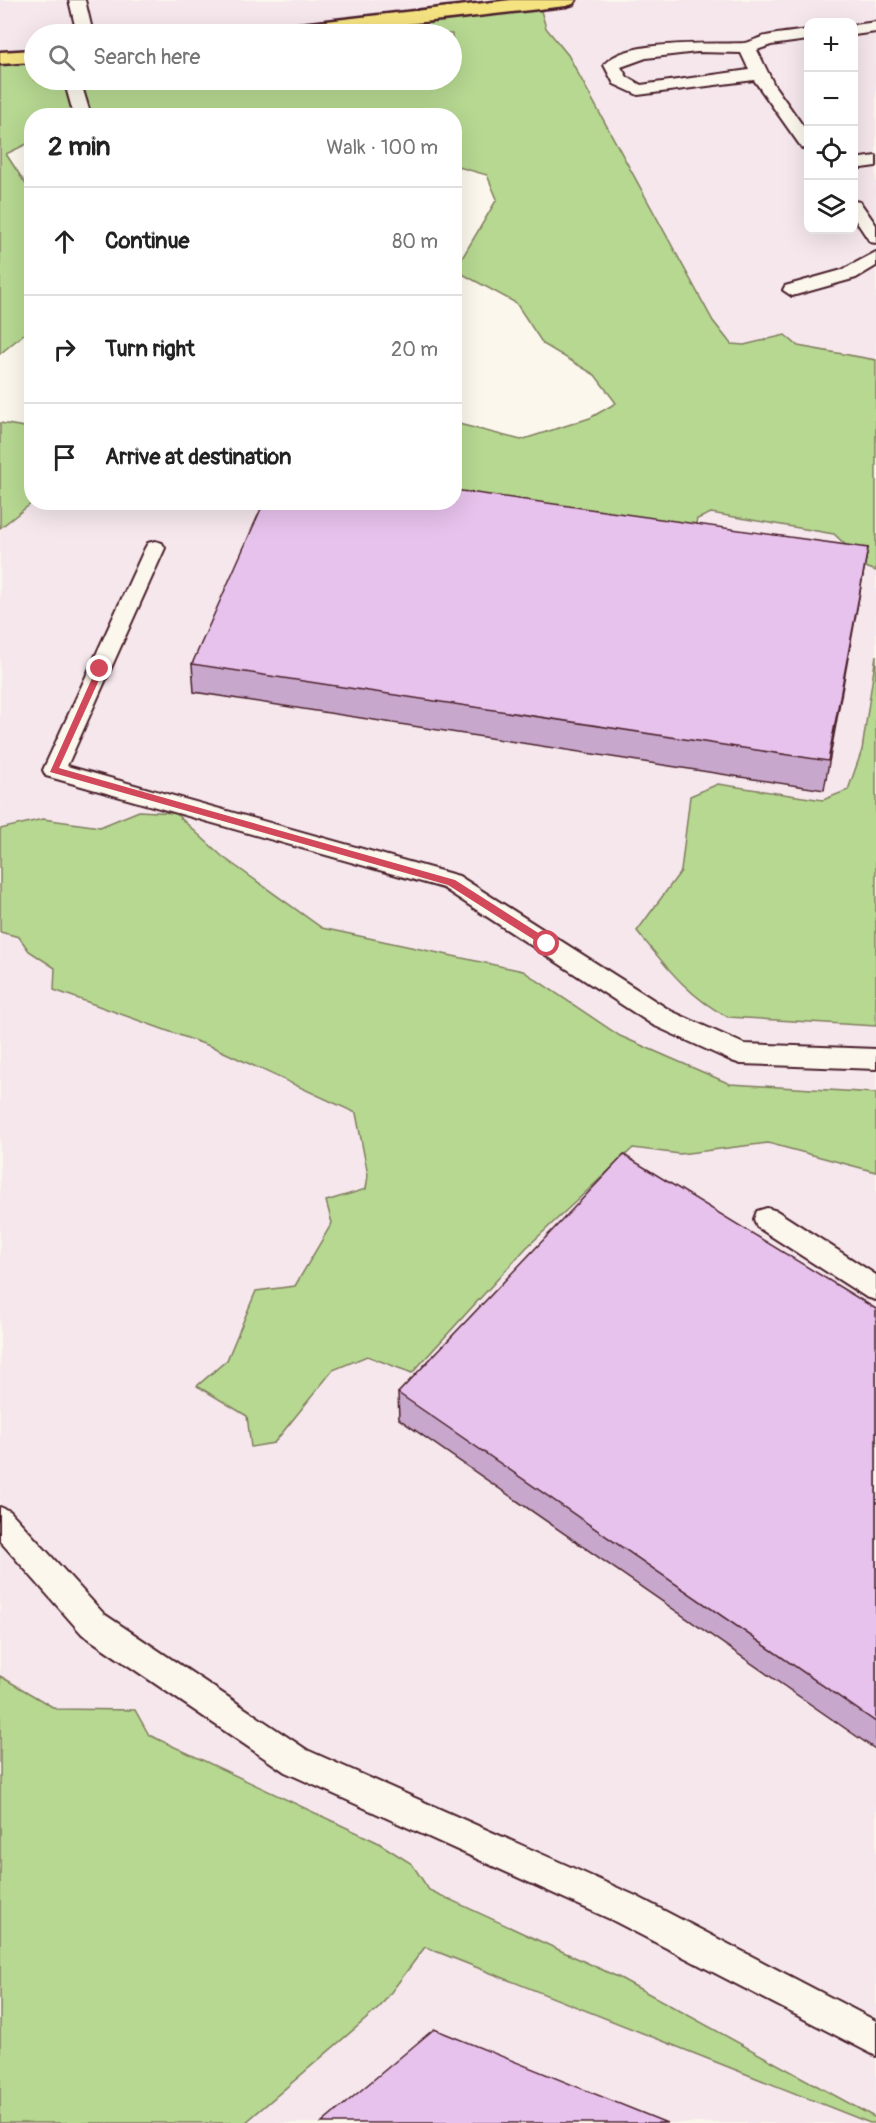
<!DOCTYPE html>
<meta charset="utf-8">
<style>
:root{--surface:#fff;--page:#f6f6f6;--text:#222;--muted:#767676;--line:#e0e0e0}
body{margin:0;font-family:Pangolin,sans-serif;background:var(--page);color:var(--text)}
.controls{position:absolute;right:18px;top:18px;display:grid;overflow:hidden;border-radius:12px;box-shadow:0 6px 24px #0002}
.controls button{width:54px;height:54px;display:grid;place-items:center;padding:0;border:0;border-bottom:2px solid var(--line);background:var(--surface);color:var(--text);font:30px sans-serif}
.stop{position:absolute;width:18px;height:18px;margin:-14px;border:4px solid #d1495b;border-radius:50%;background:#fff}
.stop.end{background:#d1495b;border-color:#fff;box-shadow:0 2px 6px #0008}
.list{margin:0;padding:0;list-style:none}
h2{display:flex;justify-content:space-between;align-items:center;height:78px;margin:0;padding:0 24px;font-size:26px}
h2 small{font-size:20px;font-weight:400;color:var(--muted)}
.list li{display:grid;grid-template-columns:39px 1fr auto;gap:18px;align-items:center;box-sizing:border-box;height:108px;padding:0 24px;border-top:2px solid var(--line)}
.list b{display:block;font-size:22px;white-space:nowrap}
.list em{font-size:20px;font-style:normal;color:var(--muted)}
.icon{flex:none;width:33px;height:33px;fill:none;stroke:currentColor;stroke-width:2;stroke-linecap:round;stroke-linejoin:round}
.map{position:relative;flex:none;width:876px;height:2123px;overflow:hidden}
.search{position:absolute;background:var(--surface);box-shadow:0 6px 24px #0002;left:24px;top:24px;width:438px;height:66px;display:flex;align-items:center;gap:15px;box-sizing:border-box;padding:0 21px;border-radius:33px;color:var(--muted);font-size:22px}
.panel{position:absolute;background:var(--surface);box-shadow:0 6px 24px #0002;left:24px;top:108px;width:438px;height:402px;border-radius:24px}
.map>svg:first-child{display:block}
.built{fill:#f5e7ec;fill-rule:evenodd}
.green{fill:#b6d891;stroke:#807c5e;stroke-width:1.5}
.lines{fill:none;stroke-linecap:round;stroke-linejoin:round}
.service-casing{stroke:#4a1f2b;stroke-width:4}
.primary-casing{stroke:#4a1f2b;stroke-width:5}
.service{fill:#fbf7ec;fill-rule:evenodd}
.primary{fill:#f5e382;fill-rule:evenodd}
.wall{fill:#c7a7cb;stroke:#4a1f2b;stroke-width:1.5}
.building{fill:#e7c2ec;stroke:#4a1f2b;stroke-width:1.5}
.route{fill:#d1495b}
</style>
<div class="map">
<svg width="876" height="2123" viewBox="0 0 876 2123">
<rect width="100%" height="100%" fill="#fbf7ec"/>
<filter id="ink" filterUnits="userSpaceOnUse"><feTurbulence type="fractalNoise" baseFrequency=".0167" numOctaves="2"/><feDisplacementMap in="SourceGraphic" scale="12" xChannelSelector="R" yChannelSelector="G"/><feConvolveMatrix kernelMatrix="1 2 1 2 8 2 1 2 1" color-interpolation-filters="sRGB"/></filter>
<g filter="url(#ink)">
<path class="built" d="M0,0H538L244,34H34V53L0,56Z
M549,0H876V360L798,346L784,335L744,345L731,344L713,321L568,55L546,28L539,4ZM808,22H854V230H808Z
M428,502L691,543L697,519L711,513L834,534L848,547L849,561L876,571V655L862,750L848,790L823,801L718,784L690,796L681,871L637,931L728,1017L876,1026V1093L730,1084L620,1036L523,971L322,928L223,857L175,813L139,811L100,827L43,819L0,829V528L32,503Z
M0,932L19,937L29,951L56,968L215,1048L356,1113L368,1175L366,1189L332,1223L295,1286L256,1292L227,1360L198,1386L247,1416L274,1443L332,1370L367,1356L526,1248L633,1148L680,1154L768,1143L876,1172V2118L620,1978L429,1890L412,1864L377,1842L148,1735L135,1710L56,1709L0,1676Z
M425,1946L870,2123H245L380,2007Z"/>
<path class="green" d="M539,4L546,28L568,55L713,321L731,344L744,345L785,335L798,346L876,360V571L849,561L848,547L834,534L711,513L697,519L691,543L454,502L455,423L521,440L590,418L616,403L595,375L543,344L516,303L455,270L497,199L487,175L455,166L454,116H32L31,142L6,154L31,192V328L0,354V56L34,53V80H452V34H244L403,15Z
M0,423L31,428L32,503L0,528Z
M876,655V1026L728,1017C689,998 664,964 637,931L681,871L690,796L718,784L823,800L848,790L862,750Z
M139,811L175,813L223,857L322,928L523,971L620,1036L730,1084L876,1093V1172L768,1143L680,1154L633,1148L526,1248L412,1373L367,1356L333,1370L274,1443L251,1447L247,1416L197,1386L227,1360L256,1291L295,1286L332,1223L326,1201L366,1189L368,1175L356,1113L215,1048L54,990L55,968L29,951L19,937L0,932V829L43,819L100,827Z
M0,1676L56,1709L135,1710L149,1735L377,1842L412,1864L429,1890L620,1978L876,2118V2123H870L425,1947L380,2007L245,2123H0Z"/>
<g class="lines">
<g class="service-casing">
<path id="service" d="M69,0H85L93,34H77Z
M876,22V32L854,35V25Z
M808,30V40L771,45L757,50L774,85L808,133V149L802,148L754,80L638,95L614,84L604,65C624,38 714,45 744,43C752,42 759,37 766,36C780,33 794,32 808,30ZM697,52L741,53L749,70L641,85L627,77L621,67L646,58Z
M64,80H80L91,116H74Z
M876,156V166L854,169V159Z
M854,201L860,202L876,225V243L870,242L854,218Z
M876,252V266L856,278L792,296L783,290L785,286L842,270Z
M155,541L162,543L165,548L67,766L459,876L671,1011L744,1044L876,1049V1069L741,1064L732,1061L653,1025L443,888L46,776L43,770L145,548L148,543Z
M767,1208L777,1211L876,1275V1300L866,1297L757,1227L754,1219L757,1211Z
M0,1507L10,1511L104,1614L307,1750L636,1896L876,2021V2056L612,1920L285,1772L82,1634L0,1541Z"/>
</g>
<g class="primary-casing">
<path id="primary" d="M511,0H576L573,4L566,6L317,34H254L258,30L265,28Z
M34,50V62L0,64V52Z"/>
</g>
<use href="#service" class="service"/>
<use href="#primary" class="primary"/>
</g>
<path class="wall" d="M868,548L824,790L194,692L192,664Z
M876,1309V1747L875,1749L399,1419L398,1393Z"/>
<path class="building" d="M454,490L868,548L828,761L192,664L264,502H454Z
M624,1155L876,1309V1722L398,1393Z
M434,2029L667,2123H322Z"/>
</g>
<path class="route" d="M97,667L104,669L59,768L455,880L551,941V946H544L448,885L50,772Z"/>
</svg>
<div class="controls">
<button>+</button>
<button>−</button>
<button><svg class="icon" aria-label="locate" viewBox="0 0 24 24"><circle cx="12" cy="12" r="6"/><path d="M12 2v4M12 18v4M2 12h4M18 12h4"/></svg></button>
<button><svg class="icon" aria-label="layers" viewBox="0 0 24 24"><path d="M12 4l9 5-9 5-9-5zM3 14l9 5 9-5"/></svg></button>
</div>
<div class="stop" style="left:547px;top:944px"></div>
<div class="stop end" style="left:100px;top:669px"></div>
<div class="search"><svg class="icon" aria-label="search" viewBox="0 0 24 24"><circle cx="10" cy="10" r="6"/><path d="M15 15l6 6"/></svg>Search here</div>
<section class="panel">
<h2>2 min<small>Walk · 100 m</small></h2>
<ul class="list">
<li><svg class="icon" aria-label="ahead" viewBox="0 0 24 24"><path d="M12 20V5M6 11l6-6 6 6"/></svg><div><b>Continue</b></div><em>80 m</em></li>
<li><svg class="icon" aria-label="right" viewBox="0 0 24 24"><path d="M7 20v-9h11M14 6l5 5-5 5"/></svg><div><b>Turn right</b></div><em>20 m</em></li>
<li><svg class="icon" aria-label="arrive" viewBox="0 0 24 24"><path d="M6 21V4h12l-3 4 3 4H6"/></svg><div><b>Arrive at destination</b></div></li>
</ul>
</section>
</div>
